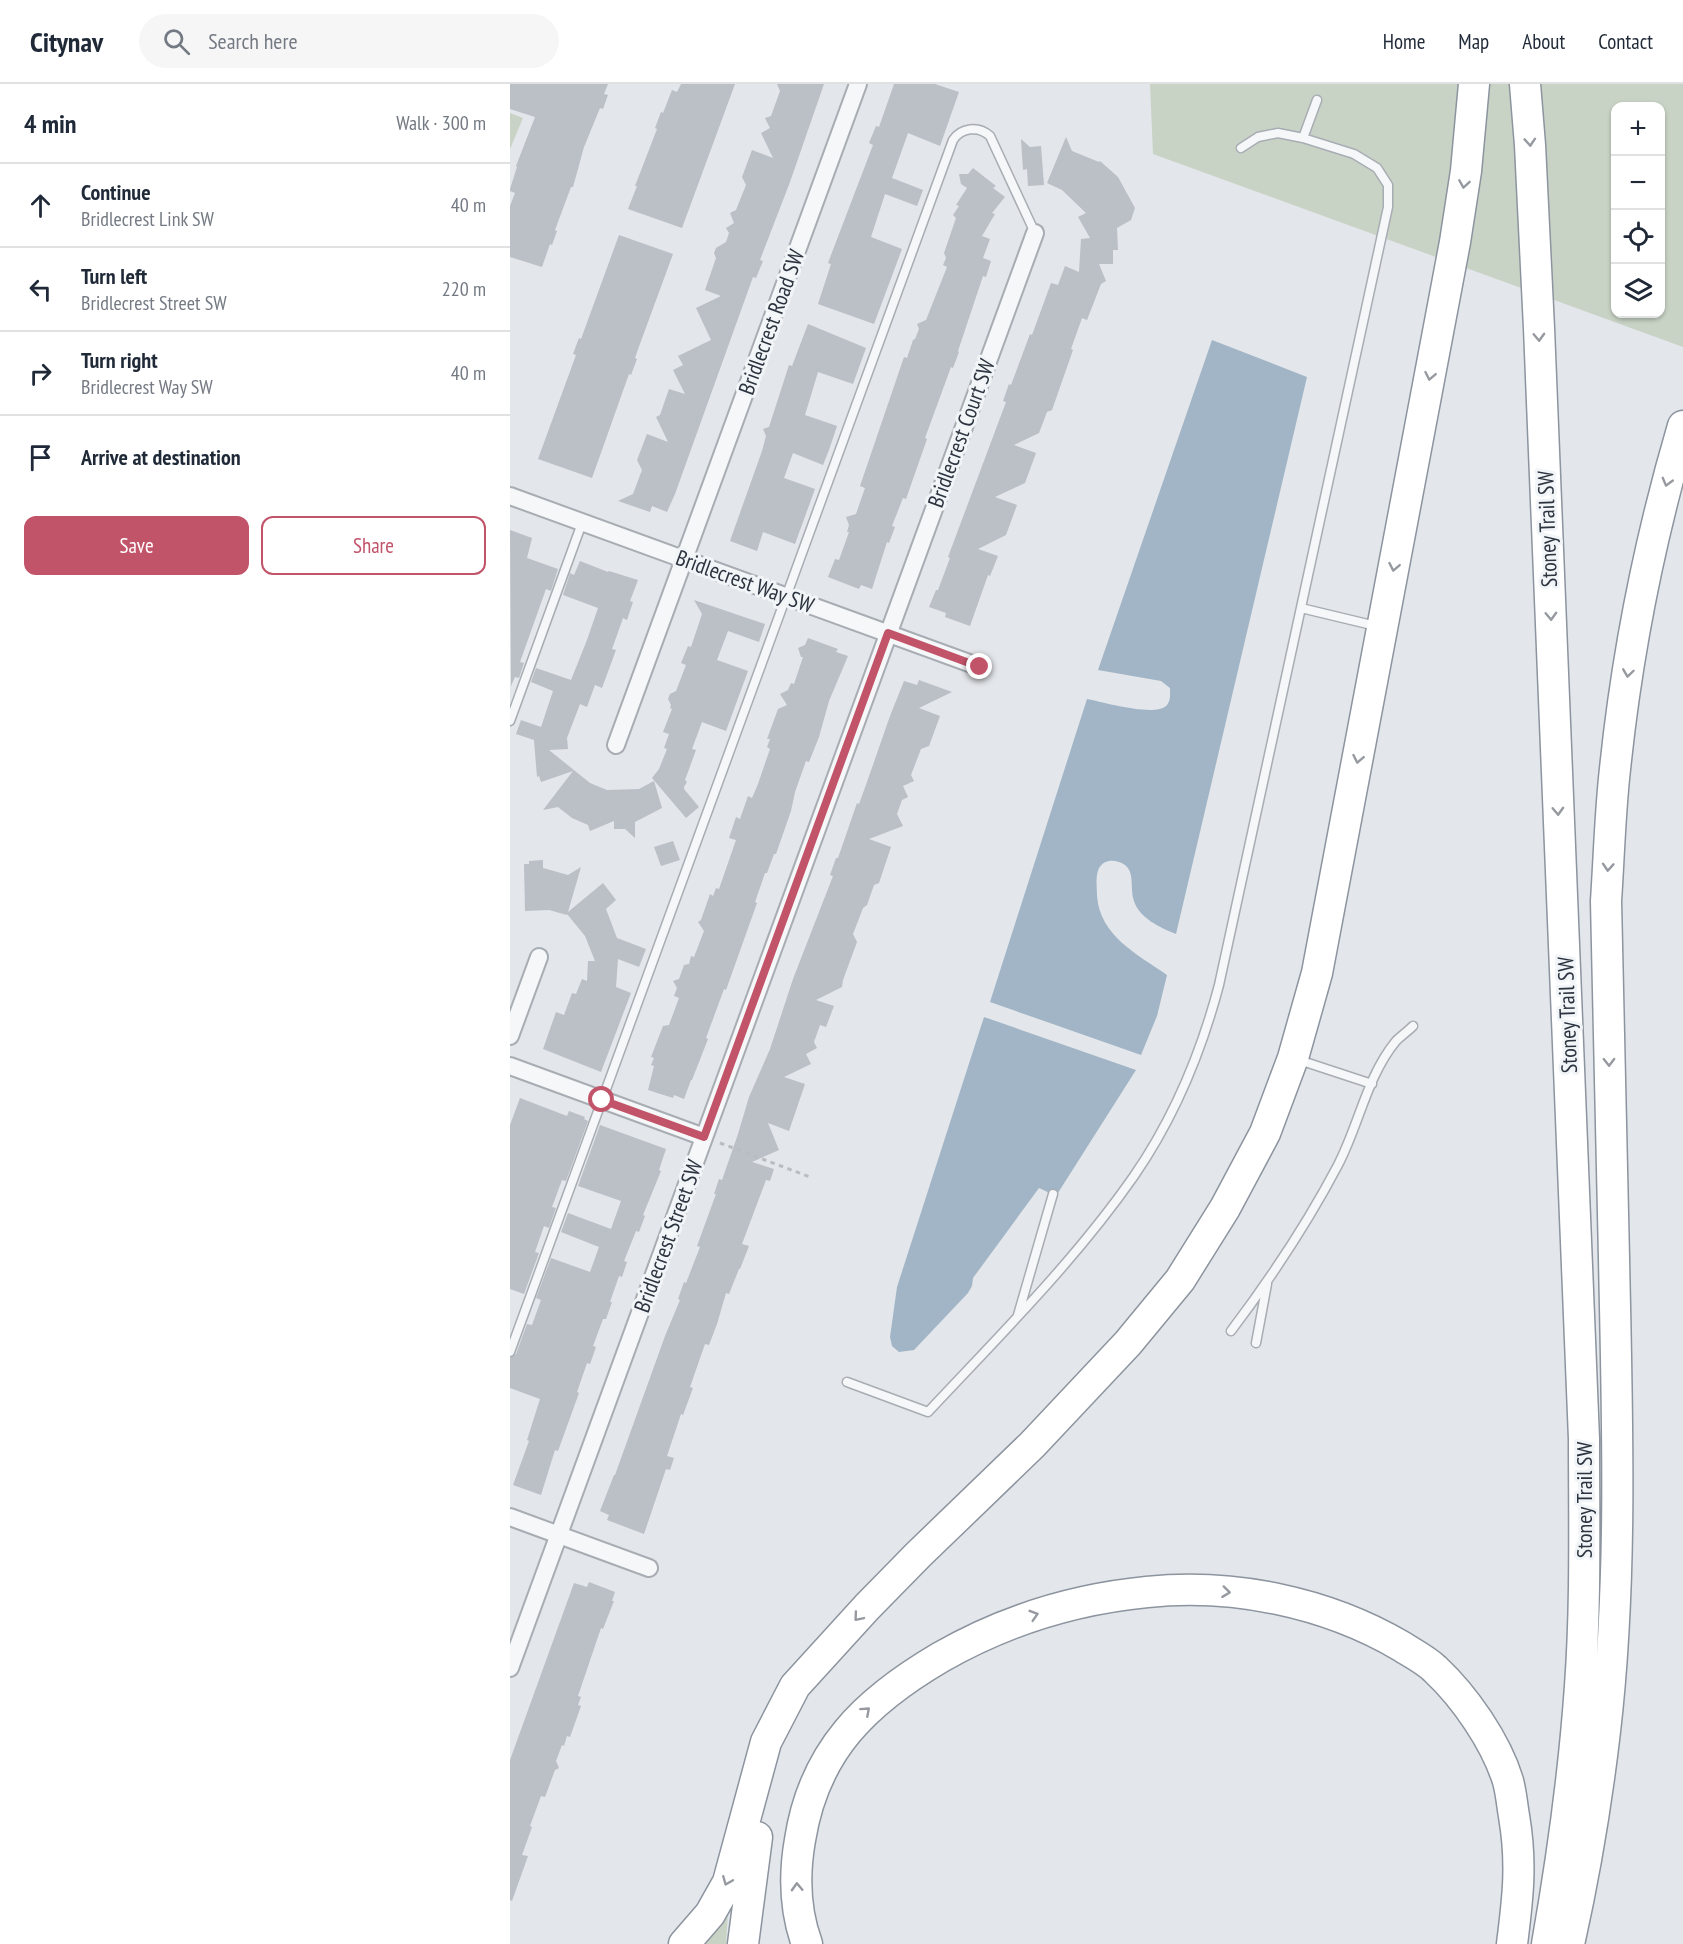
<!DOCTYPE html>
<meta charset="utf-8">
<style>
:root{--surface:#fff;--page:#f6f6f7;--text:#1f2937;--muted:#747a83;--line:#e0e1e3;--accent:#c2546a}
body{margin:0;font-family:"PT Sans Narrow",sans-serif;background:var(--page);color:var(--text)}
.controls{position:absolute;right:18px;top:18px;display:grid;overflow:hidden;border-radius:12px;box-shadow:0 2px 4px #0004}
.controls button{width:54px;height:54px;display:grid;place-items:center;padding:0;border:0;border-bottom:2px solid var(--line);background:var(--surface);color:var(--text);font:30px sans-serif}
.stop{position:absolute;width:18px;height:18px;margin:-14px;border:4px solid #c2546a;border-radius:50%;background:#fff}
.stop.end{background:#c2546a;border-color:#fff;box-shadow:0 2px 6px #0008}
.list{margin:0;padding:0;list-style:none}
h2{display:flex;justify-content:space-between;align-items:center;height:78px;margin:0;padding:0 24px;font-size:26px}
h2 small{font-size:20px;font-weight:400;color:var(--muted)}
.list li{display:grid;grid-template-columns:39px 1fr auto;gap:18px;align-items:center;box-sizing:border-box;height:84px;padding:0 24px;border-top:2px solid var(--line)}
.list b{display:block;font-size:22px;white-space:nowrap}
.list p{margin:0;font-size:20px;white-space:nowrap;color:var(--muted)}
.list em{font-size:20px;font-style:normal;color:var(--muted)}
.actions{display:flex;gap:12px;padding:18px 24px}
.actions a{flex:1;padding:14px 0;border:2px solid var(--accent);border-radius:12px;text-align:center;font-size:21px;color:var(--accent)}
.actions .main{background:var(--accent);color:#fff}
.icon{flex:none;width:33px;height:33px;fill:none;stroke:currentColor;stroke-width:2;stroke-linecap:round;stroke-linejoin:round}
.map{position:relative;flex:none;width:1173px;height:1860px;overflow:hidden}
header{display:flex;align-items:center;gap:36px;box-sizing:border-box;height:84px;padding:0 30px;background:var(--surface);border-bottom:2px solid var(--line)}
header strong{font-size:28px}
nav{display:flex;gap:33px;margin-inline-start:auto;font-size:21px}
.search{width:420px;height:54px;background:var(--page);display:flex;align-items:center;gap:15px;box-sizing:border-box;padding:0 21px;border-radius:33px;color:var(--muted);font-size:22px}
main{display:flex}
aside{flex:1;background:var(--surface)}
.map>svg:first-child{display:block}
.green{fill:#c9d3c5;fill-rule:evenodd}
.water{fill:#a1b5c6}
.building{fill:#bbbfc6}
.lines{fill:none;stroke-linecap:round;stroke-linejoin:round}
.service-casing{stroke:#a8adb4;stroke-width:11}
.minor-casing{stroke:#a8adb4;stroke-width:20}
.motorway-casing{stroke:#8c949f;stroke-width:33}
.path{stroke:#b9bcc1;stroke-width:3;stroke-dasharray:4.5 4.5;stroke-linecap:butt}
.service{stroke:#f5f7f8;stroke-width:8}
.minor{stroke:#f5f7f8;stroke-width:16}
.motorway{stroke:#fff;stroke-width:30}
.oneway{stroke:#969aa0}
.route{stroke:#c2546a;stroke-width:8}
.labels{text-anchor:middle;stroke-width:6;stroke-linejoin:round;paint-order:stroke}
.street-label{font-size:22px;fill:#2c3440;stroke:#f2f5f7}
</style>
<header>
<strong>Citynav</strong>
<div class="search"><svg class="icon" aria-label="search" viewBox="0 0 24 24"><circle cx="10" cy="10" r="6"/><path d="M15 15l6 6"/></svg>Search here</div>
<nav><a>Home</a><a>Map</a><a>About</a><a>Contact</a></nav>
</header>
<main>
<aside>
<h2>4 min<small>Walk · 300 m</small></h2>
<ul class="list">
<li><svg class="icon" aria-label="ahead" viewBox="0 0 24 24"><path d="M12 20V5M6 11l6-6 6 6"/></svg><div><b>Continue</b><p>Bridlecrest Link SW</p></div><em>40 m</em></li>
<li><svg class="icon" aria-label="left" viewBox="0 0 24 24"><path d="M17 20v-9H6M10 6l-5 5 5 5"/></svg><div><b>Turn left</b><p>Bridlecrest Street SW</p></div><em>220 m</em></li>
<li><svg class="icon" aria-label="right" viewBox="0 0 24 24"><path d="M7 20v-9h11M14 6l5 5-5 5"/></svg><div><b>Turn right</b><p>Bridlecrest Way SW</p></div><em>40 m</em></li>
<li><svg class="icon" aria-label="arrive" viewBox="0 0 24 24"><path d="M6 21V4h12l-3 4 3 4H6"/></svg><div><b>Arrive at destination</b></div></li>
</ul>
<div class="actions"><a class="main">Save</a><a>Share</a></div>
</aside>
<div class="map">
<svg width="1173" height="1860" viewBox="0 0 1173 1860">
<rect width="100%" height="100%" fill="#e3e6ea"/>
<path class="green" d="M640,0H1173V263L643,70ZM1106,22H1150V230H1106Z
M0,29L13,34L0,65Z
M218,1828L216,1860H190Z"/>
<path class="water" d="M702,256L797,293L666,850C651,844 629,834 624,817C619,802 627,784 609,778C601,775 593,777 589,784C585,793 587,802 587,812C590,852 627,870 657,891L647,932L631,971L480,918L577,615C593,618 644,633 656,622C661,617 660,611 660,604L651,597L588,586Z
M474,933L626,986L546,1112L529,1104L463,1194L462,1202L458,1209L404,1266L389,1268L382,1262L380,1253L387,1203Z"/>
<path class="building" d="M0,0H98L94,10L98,11L93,25L90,24L74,63L63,103H61L45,146L47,147L42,161L40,160L32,183L0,173V122L5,109L0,107V105L7,83L6,82L25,33L0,25Z
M171,0H225L172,144L118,125L127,102H125L147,45L145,44L151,28L153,29L162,6L167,8Z
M267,0H314L280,98L250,176L253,177L246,194L243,193L165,410L157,428L142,422L140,428L108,417L123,410L132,386L127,376L137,350L158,358L146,333L150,331L159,305L175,310L163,286L173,281L168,272L201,256L186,224L211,212L195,206L206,174L204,169L206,164L216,158L219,149L216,144L224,139L220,129L226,126L236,101L232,93L242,66L263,74L251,49L260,44L255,34L261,32L270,7Z
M384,0H425L449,8L430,62L398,49L382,94L413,106L407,122L375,110L361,153L392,165L364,240L308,220L321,180L318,179L321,171L363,61L359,59L366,42L369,43Z
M556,53L562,67L589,78L590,77L608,93L625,124L621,136L607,144L608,166H603V180H589L596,197L591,200L577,236L572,234L561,265L563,266L542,326L537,328L529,349L504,361L526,369L515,399L485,413L507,421L496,451L468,465L488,472L480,492L478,491L460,542L435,533L436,529L419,523L426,506H428L440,474L438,473L496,318L493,317L499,300L501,301L520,250L522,251L541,199L548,201L555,182L569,188L571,155L580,154L568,133L576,129L552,106L537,99Z
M511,55L520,63L531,62L534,101L518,102L517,85L513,86Z
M463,84L486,102L483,104L495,113L482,129L485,130L472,152L480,155L473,174L481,177L476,193L473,192L448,267L449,268L443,284L441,283L422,335L415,354L417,355L396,415L393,414L382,442L385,443L379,459L377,458L362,505L351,501L349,505L318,493L325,475L329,476L339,448H337L339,441L336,433L346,430L355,404L350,402L394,273L397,274L403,256L405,255L409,245L407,240L416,236L437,183L433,181L436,174L434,169L446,134L443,131L449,122L446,121L457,104L451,100L449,90H458Z
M109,151L163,170L127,268L125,274L127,275L121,291L119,290L82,394L28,375L66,271L63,270L69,254L71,255Z
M298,240L356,264L343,300L308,288L295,331L327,342L319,366L313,381L283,369L274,394L305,405L285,460L253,448L247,467L220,457L252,367L256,352L253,345L259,343L279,281L282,282Z
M0,446L22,454L17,474L48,485L41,507L36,505L10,578L14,579L9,594L5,593L1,602Z
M70,477L98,488L99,487L128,496L120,517L123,518L117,536L113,534L102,565L106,566L92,604L85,601L77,623L70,620L57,654L58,665L39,666L80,699L97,706L129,705L144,697L152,724L125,738V754L115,745H104V737L80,747L78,741L62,734L48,723L33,726L63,687L31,698L29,692L27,693L24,656L6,650L11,636L31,643L43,607L21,598L26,584L61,596L77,556L88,524L53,511L60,489L64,491Z
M184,516L255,540L249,558L218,547L207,576L238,587L216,647L192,638L182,665L186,666L175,696L177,698L174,703V705L189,723L176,734L142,694L149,685L157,665L154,664L159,650L153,648L162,625L160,624L161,621L158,615L160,610L166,607L176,581L171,579L178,562L181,563L192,530Z
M298,554L328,565L326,568L338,572L319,617L309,653L299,678L296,677L285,708L281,727L266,770H264L257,789H255L245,818L247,819L216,906L214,905L203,935L196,954L198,955L182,996H181L174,1015L164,1011L163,1014L138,1006L144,982L141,981L144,974L141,973L153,942L159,941L169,914L164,912L167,904L163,897L169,895L174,881L179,880L181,872L184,873L194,847L188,838L191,836L200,810L203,812L206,804L209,805L226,756L219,754L226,733L230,735L238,712L242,714L248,700L260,665L257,663L260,655H257L268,625L277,621L270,610L278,606L281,599L284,600L293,573H291L288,564L295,561Z
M409,596L442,608L409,624L430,632L419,662L411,665L401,691L404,697L393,702L398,713L392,716L387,730L393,742L359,755L381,763L369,799L364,801L357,821L353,824L343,850L347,858L333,896L332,903L306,916L324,922L316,943L310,941L304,958L307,964L296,970L301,980L274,993L295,1000L279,1047L258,1039L269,1066L242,1078L264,1085L260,1097L256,1096L232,1160L239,1162L230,1185H229L219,1210L216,1209L207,1240L199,1261L195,1260L180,1303L183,1304L173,1331L171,1330L157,1372L164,1374L160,1386L156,1385L134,1450L97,1436L99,1431L90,1427L104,1391H105L155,1252L170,1216L168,1215L174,1198L176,1199L190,1163L187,1162L206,1110H204L209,1095L212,1096L228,1050L239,1013L260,965L283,895L323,792L320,791L326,774H328L347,719L349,720L357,698L380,632L394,597L407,601Z
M163,757L170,776L151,782L144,763Z
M33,776V784L58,791L71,783L58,828L93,799L106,816L96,825L107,854L136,865L129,883L108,875L106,903L121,909L91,988L33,965L46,928L54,931L62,909L66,910L72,895L77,897L78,877H85L75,852L57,830V831L39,826L15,827L14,780H19V777Z
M10,1014L57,1032L59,1027L75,1033L74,1035L78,1037L56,1097L52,1096L42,1123L46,1124L39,1144L34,1142L25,1168L29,1169L14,1210L0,1205V1041Z
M90,1041L156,1065L149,1086L151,1087L133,1131L135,1132L129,1148L126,1147L114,1177L117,1178L112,1193L109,1192L100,1218H102L96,1235H93L83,1262L86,1263L80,1280L77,1279L67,1308L69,1309L48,1367L45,1366L31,1411L3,1401L19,1357L17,1356L30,1315L0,1304V1274L6,1270L17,1240L22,1241L31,1216L26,1214L41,1174L80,1188L89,1163L51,1148L58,1129L101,1145L111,1117L68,1102Z
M79,1498L105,1508L102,1517H104L93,1545L91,1544L68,1612L71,1613L68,1621L71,1622L60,1653L57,1652L54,1662L52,1661L46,1677L49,1684L45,1686L35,1713L31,1712L20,1742L22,1743L12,1771L18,1772L2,1817L0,1816V1676L64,1499L77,1503Z"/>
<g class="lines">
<g class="service-casing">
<path id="service" d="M793,54L807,16
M791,524L866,542
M0,637L72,439
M789,976L862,1000
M508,1231L543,1110
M721,1247C761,1194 797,1140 828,1081C849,1041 857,992 886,957C891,952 898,947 903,942
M746,1259L757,1200
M0,1268L443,56C451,44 468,41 480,52L525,149
M337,1298L418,1328C489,1252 564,1178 624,1092C664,1034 691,969 709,901L878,123V101L867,84L844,70L793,54L768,49L748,53L731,64"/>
</g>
<g class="minor-casing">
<path id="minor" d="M0,412L470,583
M106,661L348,0
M0,952L29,873
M0,982L194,1053
M0,1433L139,1484
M0,1584L525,149"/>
</g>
<g class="motorway-casing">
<path id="motorway" d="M1015,0L1020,61L1029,244L1074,1355C1074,1437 1076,1520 1070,1602C1064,1688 1052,1775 1037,1860
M174,1860L200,1830L218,1798L256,1658L285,1602L357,1523L408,1471L522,1361L618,1259L670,1196L715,1124L755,1049L783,974L807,889L945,158L956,87L964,0
M233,1860L247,1753
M297,1860C285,1827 284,1790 290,1756C304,1666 356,1617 431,1573C494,1537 565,1515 637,1508C723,1499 816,1518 891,1562C902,1569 916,1576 925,1585C955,1613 986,1658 998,1697C1001,1708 1002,1720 1004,1732C1012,1779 1008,1813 1002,1860
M1059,1860C1074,1793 1087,1716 1095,1647C1113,1493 1107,1329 1104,1174C1101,1055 1098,936 1096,817C1099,773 1100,729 1105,685C1117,569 1140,454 1173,342"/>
</g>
<path class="path" d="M210,1059L300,1093"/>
<use href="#service" class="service"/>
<use href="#minor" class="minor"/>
<use href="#motorway" class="motorway"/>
</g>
<defs><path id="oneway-chevron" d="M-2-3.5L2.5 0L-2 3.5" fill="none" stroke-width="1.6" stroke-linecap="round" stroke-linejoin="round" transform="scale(1.5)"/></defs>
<g class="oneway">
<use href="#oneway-chevron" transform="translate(1020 58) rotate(86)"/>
<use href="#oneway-chevron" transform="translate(954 100) rotate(99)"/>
<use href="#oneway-chevron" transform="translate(1029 253) rotate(88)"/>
<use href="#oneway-chevron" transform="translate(920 292) rotate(101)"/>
<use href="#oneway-chevron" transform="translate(1157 398) rotate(105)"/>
<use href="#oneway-chevron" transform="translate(884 483) rotate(101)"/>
<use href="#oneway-chevron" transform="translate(1041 532) rotate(88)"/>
<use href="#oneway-chevron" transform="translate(1118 589) rotate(98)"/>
<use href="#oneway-chevron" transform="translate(848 675) rotate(101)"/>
<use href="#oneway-chevron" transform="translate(1048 727) rotate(88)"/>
<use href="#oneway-chevron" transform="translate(1098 783) rotate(94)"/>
<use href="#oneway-chevron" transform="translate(1099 978) rotate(89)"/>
<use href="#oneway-chevron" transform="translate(716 1508) rotate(7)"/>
<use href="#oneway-chevron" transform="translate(524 1531) rotate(-17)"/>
<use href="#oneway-chevron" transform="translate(348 1533) rotate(130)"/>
<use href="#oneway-chevron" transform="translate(356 1627) rotate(-42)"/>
<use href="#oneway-chevron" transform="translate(217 1797) rotate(112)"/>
<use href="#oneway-chevron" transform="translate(287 1803) rotate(-92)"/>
</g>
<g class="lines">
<path class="route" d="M92,1016L194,1053L378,549L470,583"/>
</g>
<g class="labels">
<g class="street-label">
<text transform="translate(261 238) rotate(-70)" y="8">Bridlecrest Road SW</text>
<text transform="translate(451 349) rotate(-70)" y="8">Bridlecrest Court SW</text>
<text transform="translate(1037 445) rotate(-92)" y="8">Stoney Trail SW</text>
<text transform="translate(235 497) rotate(20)" y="8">Bridlecrest Way SW</text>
<text transform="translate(1057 931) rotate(-92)" y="8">Stoney Trail SW</text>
<text transform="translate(158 1152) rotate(-70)" y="8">Bridlecrest Street SW</text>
<text transform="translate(1074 1416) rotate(-90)" y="8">Stoney Trail SW</text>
</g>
</g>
</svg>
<div class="controls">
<button>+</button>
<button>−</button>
<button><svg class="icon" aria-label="locate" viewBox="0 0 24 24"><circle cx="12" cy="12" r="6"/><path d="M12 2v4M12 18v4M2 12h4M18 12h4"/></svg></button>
<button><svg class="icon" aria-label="layers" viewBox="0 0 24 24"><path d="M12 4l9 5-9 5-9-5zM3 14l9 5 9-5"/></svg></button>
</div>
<div class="stop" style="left:92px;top:1016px"></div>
<div class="stop end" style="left:470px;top:583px"></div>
</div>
</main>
